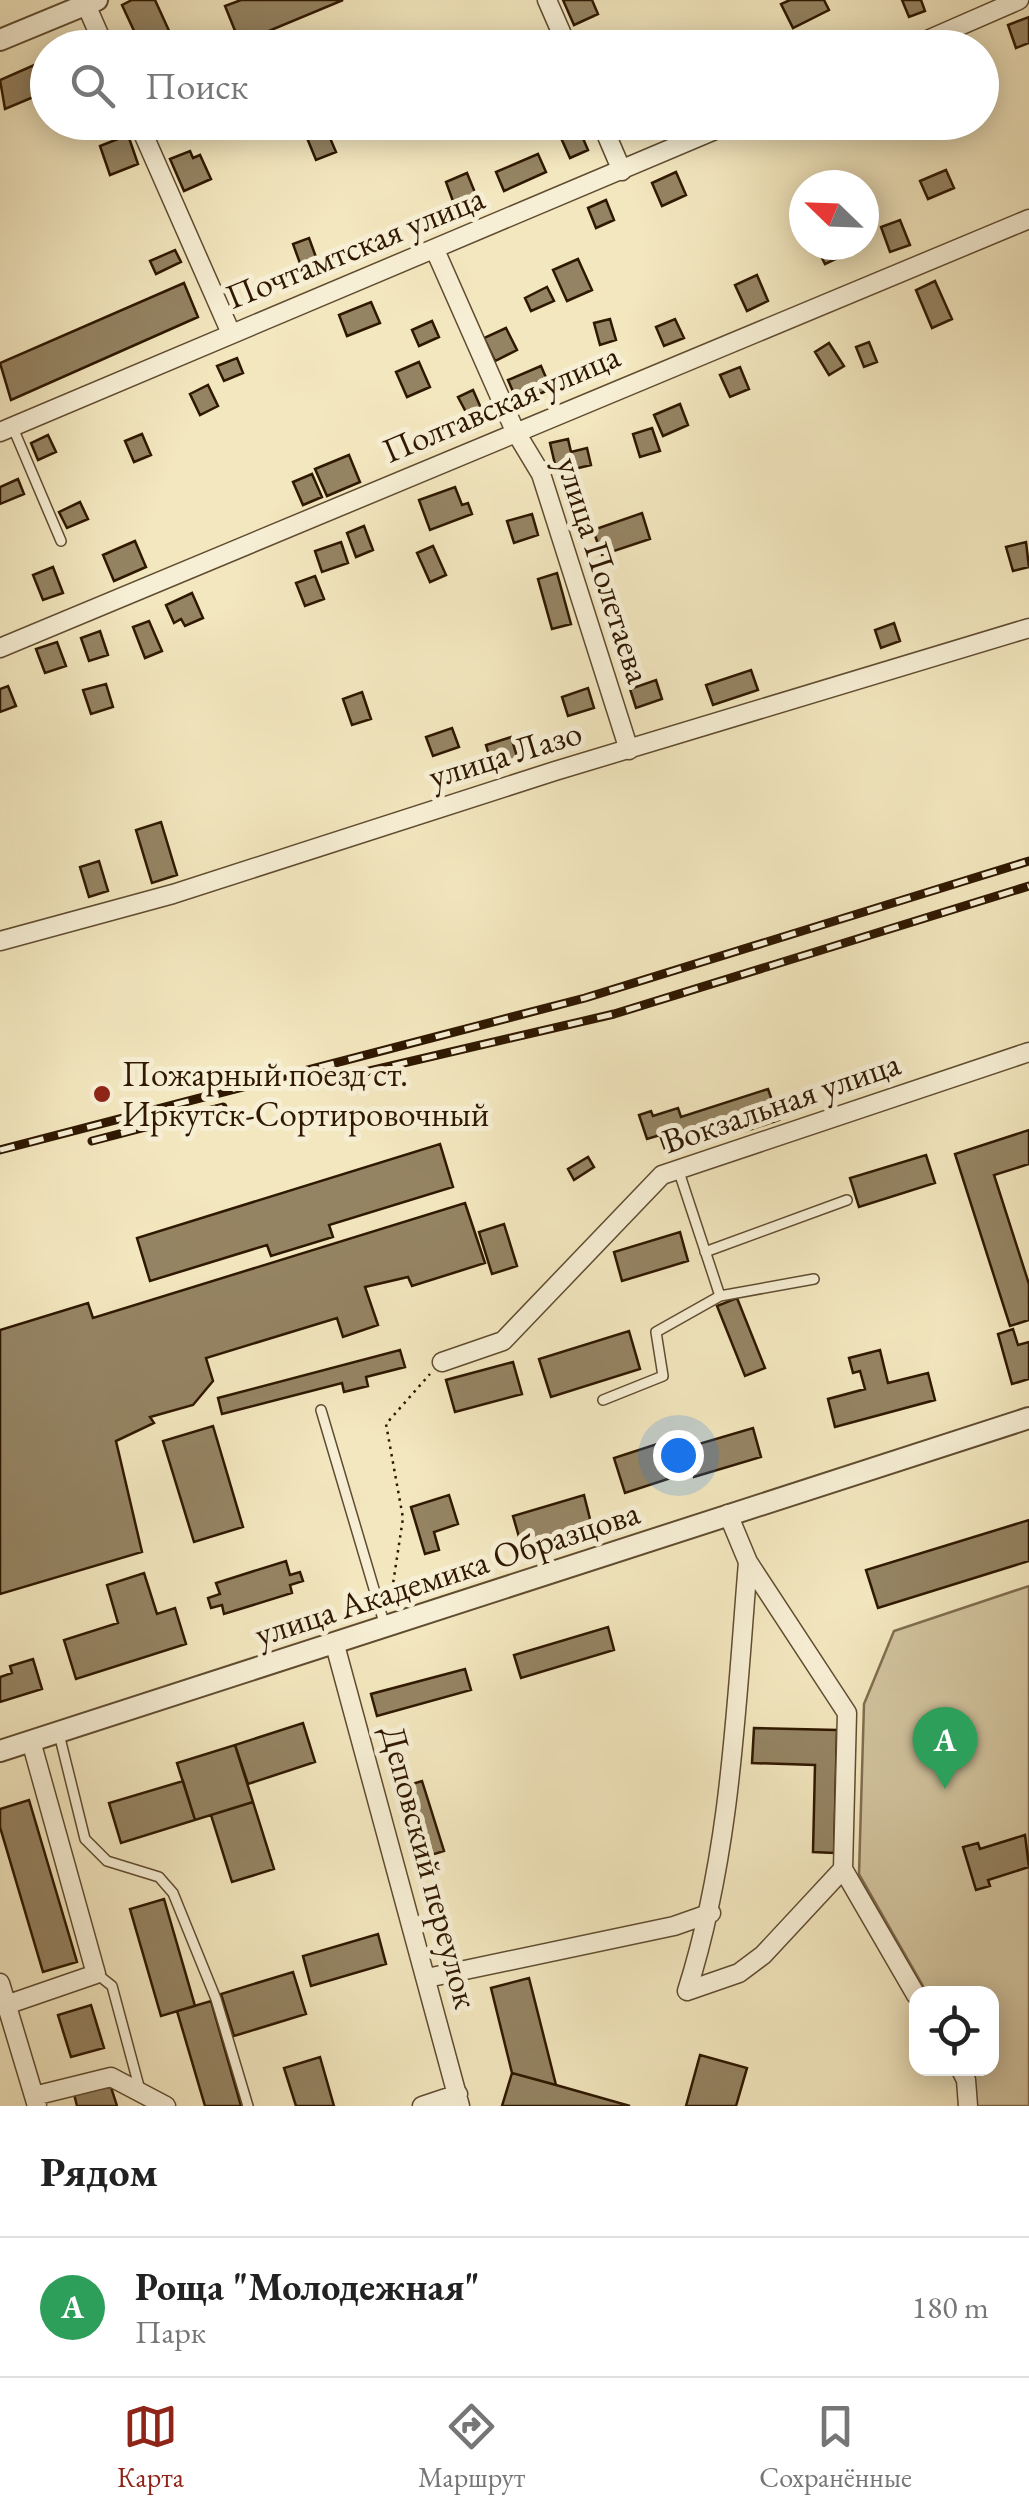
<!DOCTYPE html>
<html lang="ru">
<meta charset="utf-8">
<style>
:root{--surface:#fff;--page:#f2f2f2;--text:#222;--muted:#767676;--line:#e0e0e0;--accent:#8f2418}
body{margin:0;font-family:"EB Garamond",serif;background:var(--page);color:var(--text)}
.controls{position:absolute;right:30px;bottom:30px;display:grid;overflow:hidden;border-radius:20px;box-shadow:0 5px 25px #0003}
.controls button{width:90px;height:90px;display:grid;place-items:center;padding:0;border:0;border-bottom:2px solid var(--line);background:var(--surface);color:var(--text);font:50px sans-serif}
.compass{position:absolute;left:789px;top:170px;width:90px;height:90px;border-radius:50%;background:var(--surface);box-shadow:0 5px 25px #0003;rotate:293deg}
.you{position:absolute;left:678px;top:1455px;width:35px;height:35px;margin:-25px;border:8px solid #fff;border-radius:50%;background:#1a73e8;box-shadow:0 0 0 15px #1a73e833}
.badge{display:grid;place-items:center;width:65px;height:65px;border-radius:50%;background:var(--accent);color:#fff;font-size:32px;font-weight:700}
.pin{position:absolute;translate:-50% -82px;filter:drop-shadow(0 2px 5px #0008)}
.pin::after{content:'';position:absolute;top:52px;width:35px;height:30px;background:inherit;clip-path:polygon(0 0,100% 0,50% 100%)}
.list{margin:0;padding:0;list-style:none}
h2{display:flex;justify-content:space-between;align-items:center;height:130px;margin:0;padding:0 40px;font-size:42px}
h2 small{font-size:32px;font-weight:400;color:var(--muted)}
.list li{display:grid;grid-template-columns:65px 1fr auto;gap:30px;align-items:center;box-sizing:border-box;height:140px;padding:0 40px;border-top:2px solid var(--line)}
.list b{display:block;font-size:38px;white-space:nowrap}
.list p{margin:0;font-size:32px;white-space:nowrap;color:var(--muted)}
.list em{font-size:32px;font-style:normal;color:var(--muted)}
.icon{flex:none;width:55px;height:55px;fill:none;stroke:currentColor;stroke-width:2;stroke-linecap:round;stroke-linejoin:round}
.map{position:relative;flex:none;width:1029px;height:2106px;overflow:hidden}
.search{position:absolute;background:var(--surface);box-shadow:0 5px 25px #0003;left:30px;right:30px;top:30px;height:110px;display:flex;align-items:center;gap:25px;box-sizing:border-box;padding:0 35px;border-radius:55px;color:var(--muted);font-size:38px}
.sheet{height:270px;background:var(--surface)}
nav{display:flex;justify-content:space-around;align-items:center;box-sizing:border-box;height:140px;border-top:2px solid var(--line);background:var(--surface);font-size:28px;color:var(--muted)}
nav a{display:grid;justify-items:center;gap:5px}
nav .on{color:var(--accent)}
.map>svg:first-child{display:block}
.green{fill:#d2c49f;stroke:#806e50;stroke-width:2.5}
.building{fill:#958463;stroke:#2f1800;stroke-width:2.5}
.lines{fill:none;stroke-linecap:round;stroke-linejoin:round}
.service-casing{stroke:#604c30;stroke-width:12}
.minor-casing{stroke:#604c30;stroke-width:21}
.tertiary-casing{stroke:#604c30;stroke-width:24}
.path{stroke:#2f1800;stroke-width:2.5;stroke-dasharray:2.5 5;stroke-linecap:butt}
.service{stroke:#f7efd5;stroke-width:9}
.minor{stroke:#f7efd5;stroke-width:18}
.tertiary{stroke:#f7efd5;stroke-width:20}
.rail-casing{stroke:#2f1800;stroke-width:9}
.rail{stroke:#f7efd5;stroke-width:5;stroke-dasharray:15;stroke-linecap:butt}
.poi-dot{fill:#8f2418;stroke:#f7efd5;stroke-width:4}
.labels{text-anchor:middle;stroke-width:10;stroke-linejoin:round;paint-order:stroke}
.street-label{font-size:35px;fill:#2f1800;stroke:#f7efd5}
.poi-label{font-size:35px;fill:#2f1800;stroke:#f7efd5;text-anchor:start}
</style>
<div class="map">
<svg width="1029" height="2106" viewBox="0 0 1029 2106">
<rect width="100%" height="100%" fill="#f3e7bf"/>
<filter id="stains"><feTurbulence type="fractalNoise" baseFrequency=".002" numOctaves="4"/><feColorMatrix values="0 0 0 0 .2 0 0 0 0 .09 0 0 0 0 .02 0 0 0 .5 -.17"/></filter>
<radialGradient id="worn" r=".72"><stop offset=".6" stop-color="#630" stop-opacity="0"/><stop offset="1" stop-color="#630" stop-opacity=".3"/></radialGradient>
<path class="green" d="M1029,1586V2106H974L969,2069L992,2068V1994L927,1993L859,1874L864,1704L894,1631Z"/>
<path class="building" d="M132,0H155L176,46L142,48L122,5Z
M241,0H343L240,43L225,6Z
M563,0H592L598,14L574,25Z
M790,0H824L829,10L793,28L781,4Z
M902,0H921L925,11L909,17Z
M1029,17V43L1016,48L1008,25Z
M48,59V91L5,109L0,80Z
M156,122H194L197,128L178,136L173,126L160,132Z
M576,122L588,150L570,158L557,129Z
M324,124L336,152L316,160L305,133Z
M128,135L138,164L110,175L100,146Z
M190,151L193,158L200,155L211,179L184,191L170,159Z
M538,154L546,172L504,191L496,172Z
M946,170L954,188L928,199L920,181Z
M676,172L686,195L662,206L652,183Z
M467,173L476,195L454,204L446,182Z
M606,200L614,220L596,228L588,208Z
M900,220L910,245L890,252L881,227Z
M309,238L317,260L301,266L293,244Z
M832,245L838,258L825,264L816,246Z
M175,250L181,262L156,274L150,261Z
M578,259L592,290L567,301L553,270Z
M757,275L768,301L747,311L735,285Z
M935,281L952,319L932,328L916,290Z
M184,283L198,317L11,400L0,363Z
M547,287L554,301L531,311L525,298Z
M371,302L380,323L347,336L339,315Z
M610,319L616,340L600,345L594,323Z
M675,319L684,338L664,346L656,327Z
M432,321L439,337L419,346L412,330Z
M506,328L517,350L495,361L484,338Z
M869,342L877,362L864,367L856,347Z
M829,343L844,366L829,375L815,352Z
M237,358L243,373L224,381L217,366Z
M419,362L430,387L407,397L396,372Z
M541,366L551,389L518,403L508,380Z
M740,367L749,389L730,397L720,375Z
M208,385L218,406L200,415L190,394Z
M473,390L481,408L467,414L458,397Z
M680,404L688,425L663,436L654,415Z
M652,428L660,451L640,457L633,434Z
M142,434L151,455L134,462L125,441Z
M48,435L56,452L38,460L31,443Z
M568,439L571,452L587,448L591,465L557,473L550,443Z
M349,455L360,482L327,496L315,469Z
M312,474L322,497L303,505L293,482Z
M18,479L24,494L0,504V487Z
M455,487L462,505L468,503L472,514L430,530L419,500Z
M80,502L88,519L67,528L59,512Z
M642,513L650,539L602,555L593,530Z
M532,514L538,535L514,543L507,521Z
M364,526L373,550L356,557L347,533Z
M135,541L146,567L114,581L103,555Z
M341,542L348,563L322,572L315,551Z
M1026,542L1029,567L1013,571L1006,547Z
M433,546L446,575L430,582L417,553Z
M53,567L63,593L43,600L33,575Z
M557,573L571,624L552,629L538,579Z
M608,573L613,590L598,593L594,576Z
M315,576L324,599L305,606L296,583Z
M192,593L203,618L185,626L181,619L174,623L166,605Z
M149,621L162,651L145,658L133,627Z
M894,623L900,641L881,648L875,630Z
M100,631L108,655L89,661L81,638Z
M57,642L66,666L45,673L36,649Z
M751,670L758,690L713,705L706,685Z
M656,680L662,699L636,708L630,689Z
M106,684L113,707L91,714L83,690Z
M8,686L16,706L0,712V689Z
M588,688L594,708L568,716L562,697Z
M362,692L371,719L352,725L343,699Z
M452,728L459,747L433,756L426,737Z
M511,737L519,763L494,772L486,745Z
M161,822L177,875L152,883L136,830Z
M99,861L108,891L89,897L80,867Z
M768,1089L779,1120L746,1131L743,1122L666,1152L660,1135L647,1139L639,1115L651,1111L653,1116L678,1108L681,1117Z
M1029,1130V1164L994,1175L1029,1284V1320L1010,1326L955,1154Z
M440,1144L453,1187L329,1225L333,1237L271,1256L267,1245L150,1281L137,1238Z
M926,1155L935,1183L859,1207L850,1178Z
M588,1157L594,1167L574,1180L568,1169Z
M465,1203L485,1263L412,1286L408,1277L365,1287L378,1325L343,1337L337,1318L206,1358L213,1381L193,1405L150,1417L154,1423L116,1441L142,1552L0,1594V1330L88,1303L93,1318Z
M504,1224L517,1266L492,1274L479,1232Z
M680,1232L688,1261L622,1281L614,1252Z
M737,1298L765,1368L745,1376L717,1306Z
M1013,1329L1018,1345L1029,1342V1379L1012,1384L998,1334Z
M629,1331L640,1369L551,1397L539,1359Z
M400,1350L405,1367L366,1377L368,1386L344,1392L342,1383L222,1414L218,1398Z
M880,1350L888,1383L928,1373L935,1400L835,1427L828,1399L865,1389L860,1371L853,1373L849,1358Z
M513,1362L522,1394L455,1412L446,1380Z
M213,1426L243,1527L194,1542L163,1441Z
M753,1428L761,1457L694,1477L685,1448Z
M657,1444L668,1479L625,1493L614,1458Z
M449,1495L458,1524L434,1532L439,1550L425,1554L411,1507Z
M584,1495L591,1523L521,1544L513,1516Z
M1029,1520V1561L878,1608L866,1570Z
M286,1561L290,1575L300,1572L303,1581L290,1585L292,1593L224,1614L222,1605L211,1608L208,1598L220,1594L216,1583Z
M144,1573L157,1614L175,1608L186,1644L76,1679L64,1640L118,1623L107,1585Z
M608,1627L614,1650L521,1678L514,1655Z
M33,1659L42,1689L0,1702V1677L12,1673L10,1666Z
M465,1669L471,1690L377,1716L371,1694Z
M303,1723L315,1762L248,1784L235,1745Z
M754,1728L837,1730L834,1853L813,1852L815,1765L752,1763Z
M235,1745L253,1802L195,1820L177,1763Z
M183,1781L195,1820L121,1843L109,1803Z
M422,1781L444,1851L425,1857L402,1787Z
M29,1800L77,1962L43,1972L0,1827V1809Z
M253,1802L274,1869L232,1882L211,1815Z
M1025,1835L1029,1867L988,1880L990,1886L976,1890L963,1847L978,1843L980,1849Z
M164,1899L195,2006L161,2016L130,1909Z
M378,1934L386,1964L311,1986L303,1956Z
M293,1972L306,2014L234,2036L221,1994Z
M529,1978L556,2085L512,2073L491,1988Z
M211,2001L241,2106H205L177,2011Z
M91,2005L104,2048L71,2057L58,2015Z
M700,2055L747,2068L736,2106H686Z
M320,2057L334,2106H296L284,2068Z
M512,2073L556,2085L630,2106H502Z
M110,2084L117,2106H77L74,2094Z"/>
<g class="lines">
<g class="service-casing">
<path id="service" d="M13,428L61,541
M678,1169L720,1296
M705,1252L847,1200
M603,1400L663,1376L656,1332L720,1296L814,1279
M321,1410L385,1626
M59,1734L85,1839L107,1861L159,1877L173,1893L216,1999L248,2106
M97,1974L112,1986L140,2090"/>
</g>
<g class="minor-casing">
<path id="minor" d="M84,0L105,48
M547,0L568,48
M909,48L1019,0
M138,122L230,331
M601,122L622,171
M435,250L515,431L541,474L629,750
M0,432L734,122
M0,648L1029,219
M0,941L173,894L555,771L1029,628
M442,1362L503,1341L662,1175L1029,1052
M728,1514L748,1562L847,1713L843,1869
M748,1562C736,1707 731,1852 687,1991L739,1973L763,1955L843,1869L916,1995
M335,1645L460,2106
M427,1978L674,1926L711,1913
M0,1983L37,2106
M6,2005L96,1974L31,1741
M960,2068L966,2080L968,2106
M34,2096L111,2077L166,2106
M422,2106L458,2094"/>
</g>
<g class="tertiary-casing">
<path id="tertiary" d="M0,40L97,0
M0,1751L1029,1418"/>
</g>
<path class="path" d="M391,1597L403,1518L386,1424L430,1374"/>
<use href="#service" class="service"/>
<use href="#minor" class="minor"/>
<use href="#tertiary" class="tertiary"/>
<g class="rail-casing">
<path id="rail" d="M305,1086L614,1014L1029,886
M92,1141L223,1107
M0,1150L585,998L1029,861"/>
</g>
<use href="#rail" class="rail"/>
</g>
<circle class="poi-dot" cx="102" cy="1094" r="10"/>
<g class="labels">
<g class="street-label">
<text transform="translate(355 247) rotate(-22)" y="12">Почтамтская улица</text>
<text transform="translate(501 403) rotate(-23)" y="12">Полтавская улица</text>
<text transform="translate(604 570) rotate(72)" y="12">улица Полетаева</text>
<text transform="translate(505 754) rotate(-17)" y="12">улица Лазо</text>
<text transform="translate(781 1102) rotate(-19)" y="12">Вокзальная улица</text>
<text transform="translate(447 1573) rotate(-18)" y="12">улица Академика Образцова</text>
<text transform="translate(430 1867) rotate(75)" y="12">Деповский переулок</text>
</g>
<g class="poi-label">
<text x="122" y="1086">Пожарный поезд ст.<tspan x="122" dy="40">Иркутск-Сортировочный</tspan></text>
</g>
</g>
<rect width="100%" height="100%" filter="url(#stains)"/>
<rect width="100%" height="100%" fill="url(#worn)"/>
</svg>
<div class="controls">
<button><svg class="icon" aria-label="locate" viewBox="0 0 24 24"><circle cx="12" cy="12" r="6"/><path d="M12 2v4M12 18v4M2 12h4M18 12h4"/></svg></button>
</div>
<svg class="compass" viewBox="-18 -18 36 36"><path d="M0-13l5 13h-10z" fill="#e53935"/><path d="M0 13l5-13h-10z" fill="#767676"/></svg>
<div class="you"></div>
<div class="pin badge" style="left:945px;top:1789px;background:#2e9e5b">A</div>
<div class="search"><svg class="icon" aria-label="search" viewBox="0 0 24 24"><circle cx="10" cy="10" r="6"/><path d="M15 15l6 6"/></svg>Поиск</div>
</div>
<section class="sheet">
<h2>Рядом<small></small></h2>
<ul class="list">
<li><span class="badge" style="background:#2e9e5b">A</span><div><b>Роща &quot;Молодежная&quot;</b><p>Парк</p></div><em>180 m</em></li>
</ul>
</section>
<nav>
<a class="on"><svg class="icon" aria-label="map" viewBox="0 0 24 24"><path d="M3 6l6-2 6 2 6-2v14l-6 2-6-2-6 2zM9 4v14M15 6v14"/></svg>Карта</a>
<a><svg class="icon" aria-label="directions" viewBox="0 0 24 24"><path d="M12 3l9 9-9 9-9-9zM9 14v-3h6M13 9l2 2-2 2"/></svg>Маршрут</a>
<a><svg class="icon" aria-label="saved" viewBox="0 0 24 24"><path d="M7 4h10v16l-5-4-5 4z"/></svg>Сохранённые</a>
</nav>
